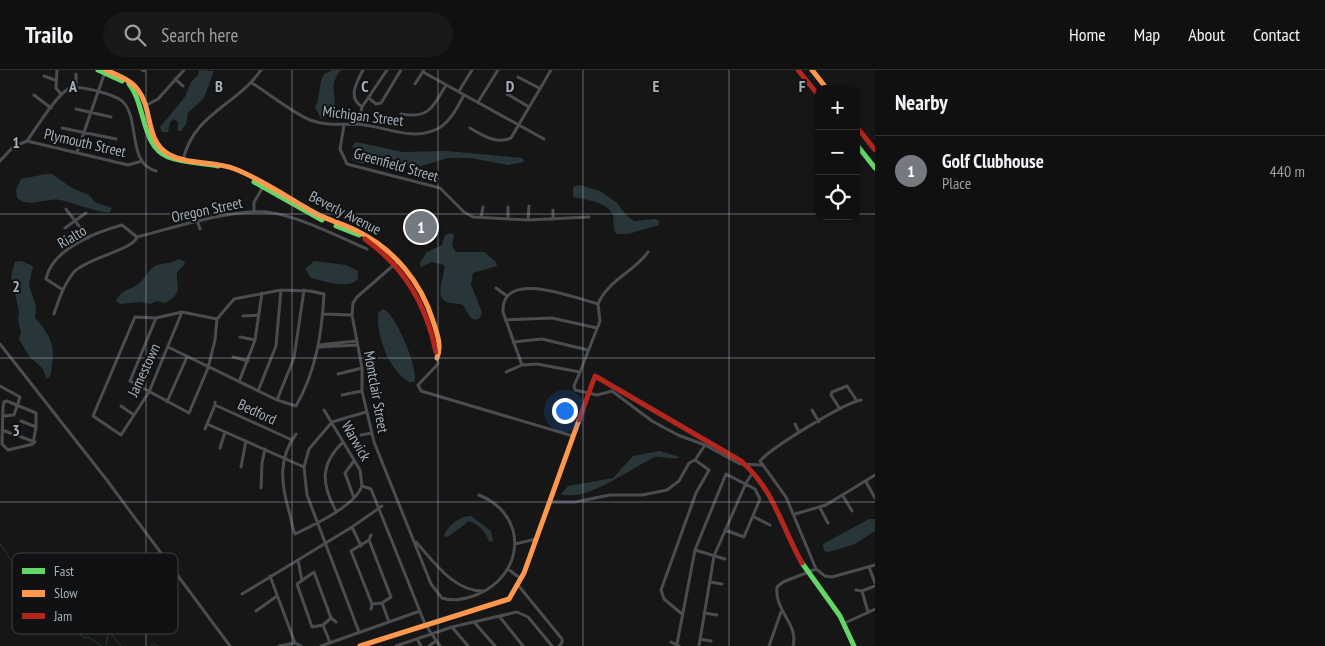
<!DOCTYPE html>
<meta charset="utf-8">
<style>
:root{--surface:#101011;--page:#19191a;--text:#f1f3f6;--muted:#9c9d9f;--line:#303031;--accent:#747a80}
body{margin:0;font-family:"PT Sans Narrow",sans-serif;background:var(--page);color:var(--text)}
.controls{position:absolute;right:15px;top:15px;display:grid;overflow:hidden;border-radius:10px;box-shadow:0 1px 4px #0004}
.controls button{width:45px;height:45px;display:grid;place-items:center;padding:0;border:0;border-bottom:1px solid var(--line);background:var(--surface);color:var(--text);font:25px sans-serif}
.you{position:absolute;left:564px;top:340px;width:18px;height:18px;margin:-12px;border:4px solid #fff;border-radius:50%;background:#1a73e8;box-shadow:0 0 0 8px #1a73e833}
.badge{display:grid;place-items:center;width:32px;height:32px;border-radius:50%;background:var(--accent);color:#fff;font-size:16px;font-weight:700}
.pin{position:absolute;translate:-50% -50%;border:2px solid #fff;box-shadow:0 1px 5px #0006}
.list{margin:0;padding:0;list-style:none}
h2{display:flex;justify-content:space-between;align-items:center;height:65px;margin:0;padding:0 20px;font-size:21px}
h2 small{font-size:16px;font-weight:400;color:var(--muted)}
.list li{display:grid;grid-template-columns:32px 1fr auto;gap:15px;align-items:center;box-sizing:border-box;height:70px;padding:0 20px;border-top:1px solid var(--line)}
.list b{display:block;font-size:19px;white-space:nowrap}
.list p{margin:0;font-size:16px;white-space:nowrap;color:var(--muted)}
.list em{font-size:16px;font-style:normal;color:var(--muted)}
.icon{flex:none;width:28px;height:28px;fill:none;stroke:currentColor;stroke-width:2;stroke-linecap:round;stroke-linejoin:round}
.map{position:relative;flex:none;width:875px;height:576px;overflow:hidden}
header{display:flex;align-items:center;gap:30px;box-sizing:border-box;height:70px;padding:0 25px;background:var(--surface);border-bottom:1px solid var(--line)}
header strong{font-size:24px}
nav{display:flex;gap:28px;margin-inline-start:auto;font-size:18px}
.search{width:350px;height:45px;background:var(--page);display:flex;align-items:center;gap:12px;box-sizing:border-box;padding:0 18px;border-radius:28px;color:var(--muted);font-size:19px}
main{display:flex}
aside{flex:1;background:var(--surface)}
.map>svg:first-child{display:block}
.water{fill:#28363a}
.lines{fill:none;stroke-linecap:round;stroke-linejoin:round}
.stream{stroke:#28363a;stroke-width:1}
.street{stroke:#4a4d50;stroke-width:3}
.fast{stroke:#63d668;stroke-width:5}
.slow{stroke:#ff974d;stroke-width:5}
.jam{stroke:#b3261e;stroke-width:5}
.grid{fill:none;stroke:#a6b0b9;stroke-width:1;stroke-opacity:0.55}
.labels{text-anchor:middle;stroke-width:4;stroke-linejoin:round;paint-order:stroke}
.street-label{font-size:15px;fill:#a6b0b9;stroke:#101113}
.key{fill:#101113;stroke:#3d4145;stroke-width:1}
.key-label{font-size:14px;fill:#a6b0b9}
.grid-label{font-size:16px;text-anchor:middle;font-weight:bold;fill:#a6b0b9;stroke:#101113;stroke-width:4;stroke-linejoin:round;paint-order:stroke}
</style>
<header>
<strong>Trailo</strong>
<div class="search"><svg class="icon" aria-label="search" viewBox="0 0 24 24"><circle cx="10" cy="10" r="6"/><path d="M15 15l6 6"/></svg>Search here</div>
<nav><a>Home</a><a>Map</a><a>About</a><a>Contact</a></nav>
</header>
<main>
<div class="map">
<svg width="875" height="576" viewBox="0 0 875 576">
<rect width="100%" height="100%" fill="#161617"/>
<path class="water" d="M199,0L214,1L204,28L188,43L186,54L181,61H178V52L174,49L170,52L168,62H162L160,57L185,27L191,12L198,5Z
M333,0H341C326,19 339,23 333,42L321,49L315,37C321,26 318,15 324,4Z
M356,72L403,82L446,81L523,88L524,92L508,95L471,88H448L418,97L370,88L363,94L352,90L353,86H360L362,83L361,80L352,77Z
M46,104H52L72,118L89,125L95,132L112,138L110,142C99,144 73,132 60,130C46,127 30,139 17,128L16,120L21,109Z
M579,115L600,121L617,133L627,146L634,151L656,149L659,151V155L628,164H617C611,157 615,153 613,145C608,132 584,129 573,127V117Z
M451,163L454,165L452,176L456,182H484L496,192L497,196L473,203L471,215L482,242L480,248L475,250L470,247L463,235C458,233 452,234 447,232C433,226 446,206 444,195L432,192L421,197L420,192L427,182L442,175L445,165Z
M178,189L184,191L185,194L177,202C176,219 184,222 165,233L157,231L150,234L140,232L120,234L116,231C120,220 130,220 138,214C145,209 148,200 155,196C163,192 171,195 178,189Z
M21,191L33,196L29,215L36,237L35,248C48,262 56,275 52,294C51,301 52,305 47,309L42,298L29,286L19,269L21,263L18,250L19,241L11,206L15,192Z
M314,191L346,195L358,201V209C347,220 324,211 311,208L305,199Z
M383,239C396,243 420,302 414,312H409C388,299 377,267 378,243Z
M659,381L680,387C673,391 663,386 655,387C633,397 586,433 561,424L568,416L613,408L633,386Z
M471,446L491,461L493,472L489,471C485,461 479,455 469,451L448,467L444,466C446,457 461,445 471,446Z
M869,449H875V461L855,474L829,482L824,481L823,474Z"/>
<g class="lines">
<path class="stream" d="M0,474C18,499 30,519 55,538L73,530L80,535L78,562L84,568L88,567L102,576
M106,576L108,564H111L121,576
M151,576L154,574L158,576"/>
<path class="street" d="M57,0L56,18L61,24
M142,0L144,1
M423,2L544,69
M76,4V17
M44,6L55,10
M518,7L539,18
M175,9L183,16
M252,13C268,23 293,43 310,50C325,56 341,54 356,54C383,55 412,73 439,58C451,51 458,36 464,25
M415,14L424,0
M459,21L472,0
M507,24L529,37
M34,25L51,38
M370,29L376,34L381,33L401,0
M478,32L498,0
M145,36L158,29L184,0
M362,37C347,27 357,12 363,0
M76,39L111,47
M401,44C429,49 433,37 446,15
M358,54L362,37L387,0
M344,55L340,79L347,94L440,118L464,142L473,147L528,150L589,147
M62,58L116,69
M470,58C482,65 497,75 511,68L551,0
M27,71C35,60 59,20 71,18C79,16 89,19 97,21C105,23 116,26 122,31C141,48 126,93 156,101
M77,82L105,2
M183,90C194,43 236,36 261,0
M0,91L13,77L27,71L128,95L142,91
M66,139L88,168
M254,142V132L263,117
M481,147L483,137
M508,149V137
M553,149V140
M528,150L529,136
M198,153L200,159
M65,158L86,143
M137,167C172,158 232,139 267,142C296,145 340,167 367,179
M396,193L357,227L353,233L352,245L362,298V321L374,372L431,514L442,528C454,532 464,529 476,525C524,506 530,446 479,425
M496,218L507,226
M63,220L46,209C52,179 96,162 122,155L137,167
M598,234C608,210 634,202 648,182
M182,242L149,322L121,365L93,346L135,247L156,248L182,242L217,249
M54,244C59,229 64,214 74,202C87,188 133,180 137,167
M323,244L352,245
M243,246L259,245
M156,248L130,311L189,343L208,298L215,270L217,249L234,229L281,220L310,221L324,224C322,263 316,301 296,336L277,330L168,277
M505,250L552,248L597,258
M240,267L255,270
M513,272L542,269L588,280
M0,274L106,409L230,576
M319,275L356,271
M319,277L357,275
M437,286L438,294L418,315L421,321L573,366
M233,287L248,291
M506,302L522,295L537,294L580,302L600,251L598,234C575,228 501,198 503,242L522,295
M580,302L574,316L575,320L597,325L612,321L652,351L678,365L705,375L740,394L761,395
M338,304L362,298
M239,312L255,270L262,223
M0,316L20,327L14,345L3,346
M258,321L276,276L281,220
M342,325L362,321
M277,330L294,288L304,220
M7,331L36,343V357L33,374L8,380L2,374L3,337L4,332Z
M167,332L187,287
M215,332V335L292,370
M121,336L134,345
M840,339L831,325L832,322L847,316L857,331
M812,340L819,352
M21,351L36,357
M207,354L304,397
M795,354L799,362
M205,359L215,335
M2,360L35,372
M296,364C278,388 281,414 289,441C291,448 292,457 295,464C314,455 355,436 362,416L360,400L324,340
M361,365L372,363
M220,378L225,362
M241,397L246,371
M866,412L875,428
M362,416L371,419L425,554L440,576
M261,418L262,393L265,379
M843,426L852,441
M354,428L345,403L354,391
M550,432H575L610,425H642L667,420L679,411L689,393L695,390L705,375
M820,438L828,453
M336,441C321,414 320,394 343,372
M795,444L826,435L875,405
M754,447L770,455
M352,457L361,476
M369,470L391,527L382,533L372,534L351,481Z
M369,470L371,465
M416,472C434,492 454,522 484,521
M515,474L536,469
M695,480L725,489
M298,490L302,511
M869,497L875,513
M508,499L521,509
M816,499L786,427L760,391C772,377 844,333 861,330
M816,499L825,506L832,507L875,495
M314,502L331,548L323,555L312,557L297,514Z
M270,506L295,573
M710,512L722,514
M518,515L562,569V573L559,576
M856,520L862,521L875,516
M862,521L868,542
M242,524L352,457L382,436
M382,533L389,552
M371,539L372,534
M256,541L277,526
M704,543L717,545
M682,544L664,529L661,520L696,423L709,400L695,390
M499,546L523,576
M331,548L336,552
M474,552L495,576
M845,553L875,539
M323,555L330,573
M452,557L468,576
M359,562L307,425L304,397L309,379L332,352L366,342
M417,569L421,576
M700,569L711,571
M671,572L679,576
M677,574L695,480L726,404L755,419L760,429L744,467L725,460
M279,576L295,573L301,576
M321,576L420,541
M396,576L452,557L517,542L528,547L552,576
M429,576L436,571
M699,576L714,486L746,413L753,402
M769,576L781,542
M793,576C799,554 774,541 777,517L783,512L816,499"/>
<path class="fast" d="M98,0L122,11
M129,14C146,35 141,76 168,87C184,93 202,93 218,96
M856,74L875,98
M254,112L322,150
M336,156L359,165
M802,493L840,546L854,576"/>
<path class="slow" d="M106,0C117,5 131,10 138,20C153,39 145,70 168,84C187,95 214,91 235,99C263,110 288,128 315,143C328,150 343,154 357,161C394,179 421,212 433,251C437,263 442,276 437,288
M812,0L827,19
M360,576L509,529L524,503L579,350"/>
<path class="jam" d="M798,0L819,26
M856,56L875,80
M365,169C405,198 426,234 436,282
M579,350L595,306L741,391C775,421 781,456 802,493"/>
</g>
<path class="grid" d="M146,0V576M292,0V576M438,0V576M583,0V576M729,0V576M0,144H819M856,144H875M0,288H875M0,432H875"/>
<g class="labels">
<g class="street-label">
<text transform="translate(363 46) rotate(7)" y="5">Michigan Street</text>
<text transform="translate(85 73) rotate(13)" y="5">Plymouth Street</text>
<text transform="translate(396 95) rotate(16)" y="5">Greenfield Street</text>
<text transform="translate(207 140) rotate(-12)" y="5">Oregon Street</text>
<text transform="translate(345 143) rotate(27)" y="5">Beverly Avenue</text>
<text transform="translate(72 167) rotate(-31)" y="5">Rialto</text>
<text transform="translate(144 300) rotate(-65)" y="5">Jamestown</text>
<text transform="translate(376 322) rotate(80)" y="5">Montclair Street</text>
<text transform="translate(257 342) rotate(25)" y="5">Bedford</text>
<text transform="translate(356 371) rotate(60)" y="5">Warwick</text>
</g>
</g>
<rect x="12" y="483" width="166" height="81" rx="8" class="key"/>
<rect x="22" y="498" width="23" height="6" fill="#63d668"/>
<rect x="22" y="520" width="23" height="7" fill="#ff974d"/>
<rect x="22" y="543" width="23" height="6" fill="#b3261e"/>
<g class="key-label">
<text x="54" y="506">Fast</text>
<text x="54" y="528">Slow</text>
<text x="54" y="551">Jam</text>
</g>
<g class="grid-label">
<text x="73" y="22">A</text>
<text x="219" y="22">B</text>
<text x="365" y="22">C</text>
<text x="510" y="22">D</text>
<text x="656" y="22">E</text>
<text x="802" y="22">F</text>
<text x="16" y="78">1</text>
<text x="16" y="222">2</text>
<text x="16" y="366">3</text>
</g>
</svg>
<div class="controls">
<button>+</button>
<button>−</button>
<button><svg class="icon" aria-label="locate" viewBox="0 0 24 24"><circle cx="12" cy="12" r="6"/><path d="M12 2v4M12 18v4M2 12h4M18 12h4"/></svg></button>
</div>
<div class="you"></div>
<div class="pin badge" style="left:421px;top:157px">1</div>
</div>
<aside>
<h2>Nearby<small></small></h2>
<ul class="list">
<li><span class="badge">1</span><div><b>Golf Clubhouse</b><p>Place</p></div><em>440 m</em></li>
</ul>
</aside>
</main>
